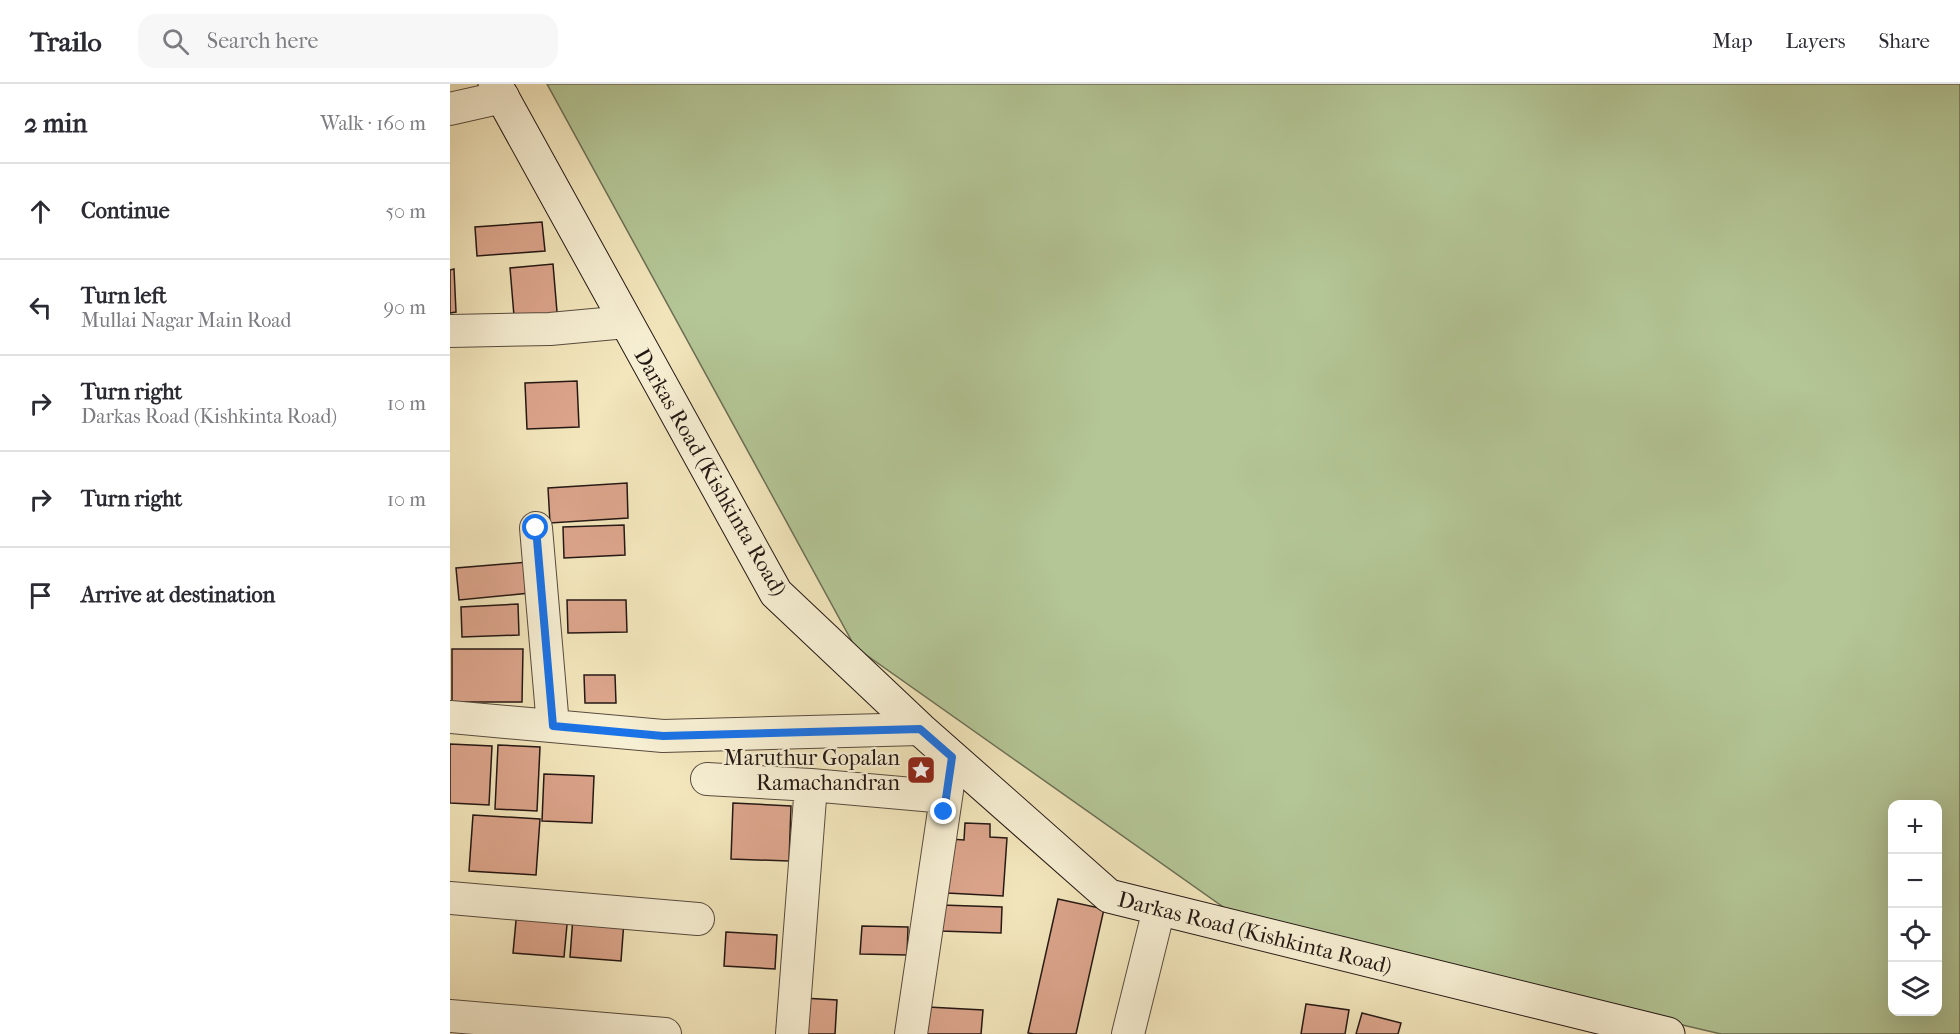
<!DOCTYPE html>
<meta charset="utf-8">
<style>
:root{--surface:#fff;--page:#f7f7f7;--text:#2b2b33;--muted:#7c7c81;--line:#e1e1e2}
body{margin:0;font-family:"IM FELL French Canon",serif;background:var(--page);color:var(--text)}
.controls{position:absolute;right:18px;bottom:18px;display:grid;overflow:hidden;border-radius:12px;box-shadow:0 6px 24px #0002}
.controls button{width:54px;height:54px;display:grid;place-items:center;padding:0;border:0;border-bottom:2px solid var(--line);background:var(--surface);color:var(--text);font:30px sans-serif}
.stop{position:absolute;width:18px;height:18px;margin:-14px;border:4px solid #1a73e8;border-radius:50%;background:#fff}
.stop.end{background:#1a73e8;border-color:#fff;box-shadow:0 2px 6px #0008}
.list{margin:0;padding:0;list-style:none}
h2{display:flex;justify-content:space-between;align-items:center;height:78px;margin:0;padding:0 24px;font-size:26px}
h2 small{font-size:20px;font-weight:400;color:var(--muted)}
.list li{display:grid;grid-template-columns:39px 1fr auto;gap:18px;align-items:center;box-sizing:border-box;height:96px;padding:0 24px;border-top:2px solid var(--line)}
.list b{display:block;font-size:22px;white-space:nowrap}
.list p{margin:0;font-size:20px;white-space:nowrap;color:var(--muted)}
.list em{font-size:20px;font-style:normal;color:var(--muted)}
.icon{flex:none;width:33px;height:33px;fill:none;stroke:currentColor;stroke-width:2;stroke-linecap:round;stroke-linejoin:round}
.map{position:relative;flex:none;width:1510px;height:950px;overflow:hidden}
header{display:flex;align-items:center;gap:36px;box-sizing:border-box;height:84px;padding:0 30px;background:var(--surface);border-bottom:2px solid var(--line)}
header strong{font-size:28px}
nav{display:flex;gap:33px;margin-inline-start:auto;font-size:21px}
.search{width:420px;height:54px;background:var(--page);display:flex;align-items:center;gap:15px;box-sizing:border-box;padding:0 21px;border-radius:18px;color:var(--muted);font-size:22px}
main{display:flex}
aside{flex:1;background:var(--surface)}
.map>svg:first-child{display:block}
.green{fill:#b4c696;stroke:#6c6f55;stroke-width:1.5;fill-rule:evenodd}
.building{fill:#dca58c;stroke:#241814;stroke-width:1.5}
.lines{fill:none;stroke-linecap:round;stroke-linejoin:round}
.minor-casing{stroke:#584c3e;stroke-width:34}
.secondary-casing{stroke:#241814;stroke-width:35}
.minor{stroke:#f7efd3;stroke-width:32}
.secondary{stroke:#f7efd3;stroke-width:33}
.route{stroke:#1a73e8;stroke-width:8}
.labels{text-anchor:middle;stroke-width:4.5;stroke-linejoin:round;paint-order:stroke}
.street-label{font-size:22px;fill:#241814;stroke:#f7efd3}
.poi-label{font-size:22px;fill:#241814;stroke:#f7efd3;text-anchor:end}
</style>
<header>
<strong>Trailo</strong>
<div class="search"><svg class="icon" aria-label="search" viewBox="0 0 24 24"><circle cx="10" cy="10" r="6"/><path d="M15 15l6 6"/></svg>Search here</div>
<nav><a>Map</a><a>Layers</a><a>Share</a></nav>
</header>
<main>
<aside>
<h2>2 min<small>Walk · 160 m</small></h2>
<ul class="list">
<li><svg class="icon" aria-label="ahead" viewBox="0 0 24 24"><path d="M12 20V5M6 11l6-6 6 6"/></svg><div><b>Continue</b></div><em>50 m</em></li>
<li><svg class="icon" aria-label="left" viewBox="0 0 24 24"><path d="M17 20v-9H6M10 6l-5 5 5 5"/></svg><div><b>Turn left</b><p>Mullai Nagar Main Road</p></div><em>90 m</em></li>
<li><svg class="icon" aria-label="right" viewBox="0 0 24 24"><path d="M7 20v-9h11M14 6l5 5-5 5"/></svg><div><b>Turn right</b><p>Darkas Road (Kishkinta Road)</p></div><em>10 m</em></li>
<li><svg class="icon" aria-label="right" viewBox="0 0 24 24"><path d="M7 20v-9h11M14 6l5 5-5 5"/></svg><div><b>Turn right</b></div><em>10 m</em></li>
<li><svg class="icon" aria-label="arrive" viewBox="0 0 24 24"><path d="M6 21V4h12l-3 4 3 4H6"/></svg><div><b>Arrive at destination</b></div></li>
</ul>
</aside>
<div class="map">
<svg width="1510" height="950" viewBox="0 0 1510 950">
<rect width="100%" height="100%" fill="#f3e6bc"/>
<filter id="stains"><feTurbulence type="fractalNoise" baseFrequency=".00333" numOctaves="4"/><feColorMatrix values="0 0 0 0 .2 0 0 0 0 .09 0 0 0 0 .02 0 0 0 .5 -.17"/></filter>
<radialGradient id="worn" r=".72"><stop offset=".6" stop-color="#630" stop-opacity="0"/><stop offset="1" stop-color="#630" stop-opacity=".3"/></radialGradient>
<path class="green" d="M97,0H1510V950H1271L796,839L405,563ZM1442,720H1488V928H1442Z"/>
<path class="building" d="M92,138L95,167L27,172L25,143Z
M103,180L108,240L65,244L60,184Z
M4,185L6,228L0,229V186Z
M127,297L129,343L77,345L75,299Z
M177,399L178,434L100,439L98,404Z
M174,441L175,471L114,474L113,443Z
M78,478L80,509L9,516L6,484Z
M117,516H176L177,548L118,549Z
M68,520L69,551L12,553L11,523Z
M2,565H73L72,618H2Z
M134,591H165L166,619H135Z
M0,660L42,662L39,721L0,719Z
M48,661L90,663L87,727L45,725Z
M94,690L144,692L142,739L92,737Z
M283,719L341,722L339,777L281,775Z
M23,731L90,735L86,791L19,787Z
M515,739L540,740V753L557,754L553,812L497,809L500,755L514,756Z
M608,815L654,825L626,950H584L578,949Z
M491,821L552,823L551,849L490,847Z
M67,826L118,830L114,873L63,869Z
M123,833L174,837L171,877L120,873Z
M412,842L458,843L457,871L410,870Z
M276,848L327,851L325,885L274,882Z
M353,914L387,916L385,950H351Z
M856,920L899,926L895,950H851Z
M478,923L533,926L531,950H476Z
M912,929L951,939L948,950H906Z"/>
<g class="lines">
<g class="minor-casing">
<path id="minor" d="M0,25L53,13
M0,247L100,245L176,238
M86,444L103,642
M0,633L213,652L470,645
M257,695L361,701L496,713
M0,814L248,835
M0,932L215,950
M342,950L361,701
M461,950L502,673
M678,950L709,825"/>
</g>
<g class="secondary-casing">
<path id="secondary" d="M45,0L326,509L470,645L659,812L1218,950"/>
</g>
<use href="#minor" class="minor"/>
<use href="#secondary" class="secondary"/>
</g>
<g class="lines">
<path class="route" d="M86,444L103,642L213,652L470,645L502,673L494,728"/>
</g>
<defs>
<g id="sight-square" transform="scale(1.5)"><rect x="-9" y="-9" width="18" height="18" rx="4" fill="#8f2418" stroke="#f7efd3"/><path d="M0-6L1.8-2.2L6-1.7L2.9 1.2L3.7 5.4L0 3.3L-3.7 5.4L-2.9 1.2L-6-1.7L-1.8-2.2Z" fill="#fff"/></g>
</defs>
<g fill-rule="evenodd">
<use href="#sight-square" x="471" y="686"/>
</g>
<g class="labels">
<g class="street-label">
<text transform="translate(261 388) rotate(60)" y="8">Darkas Road (Kishkinta Road)</text>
<text transform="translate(805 848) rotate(14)" y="8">Darkas Road (Kishkinta Road)</text>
</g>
<g class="poi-label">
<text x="450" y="681">Maruthur Gopalan<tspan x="450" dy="25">Ramachandran</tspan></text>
</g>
</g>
<rect width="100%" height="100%" filter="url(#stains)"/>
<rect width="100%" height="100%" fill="url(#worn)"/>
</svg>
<div class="controls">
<button>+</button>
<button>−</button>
<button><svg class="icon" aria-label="locate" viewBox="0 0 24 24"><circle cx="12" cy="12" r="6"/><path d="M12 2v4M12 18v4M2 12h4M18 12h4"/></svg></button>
<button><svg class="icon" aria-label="layers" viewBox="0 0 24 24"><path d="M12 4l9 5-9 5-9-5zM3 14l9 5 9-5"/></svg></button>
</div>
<div class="stop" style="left:86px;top:444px"></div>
<div class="stop end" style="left:494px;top:728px"></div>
</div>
</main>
